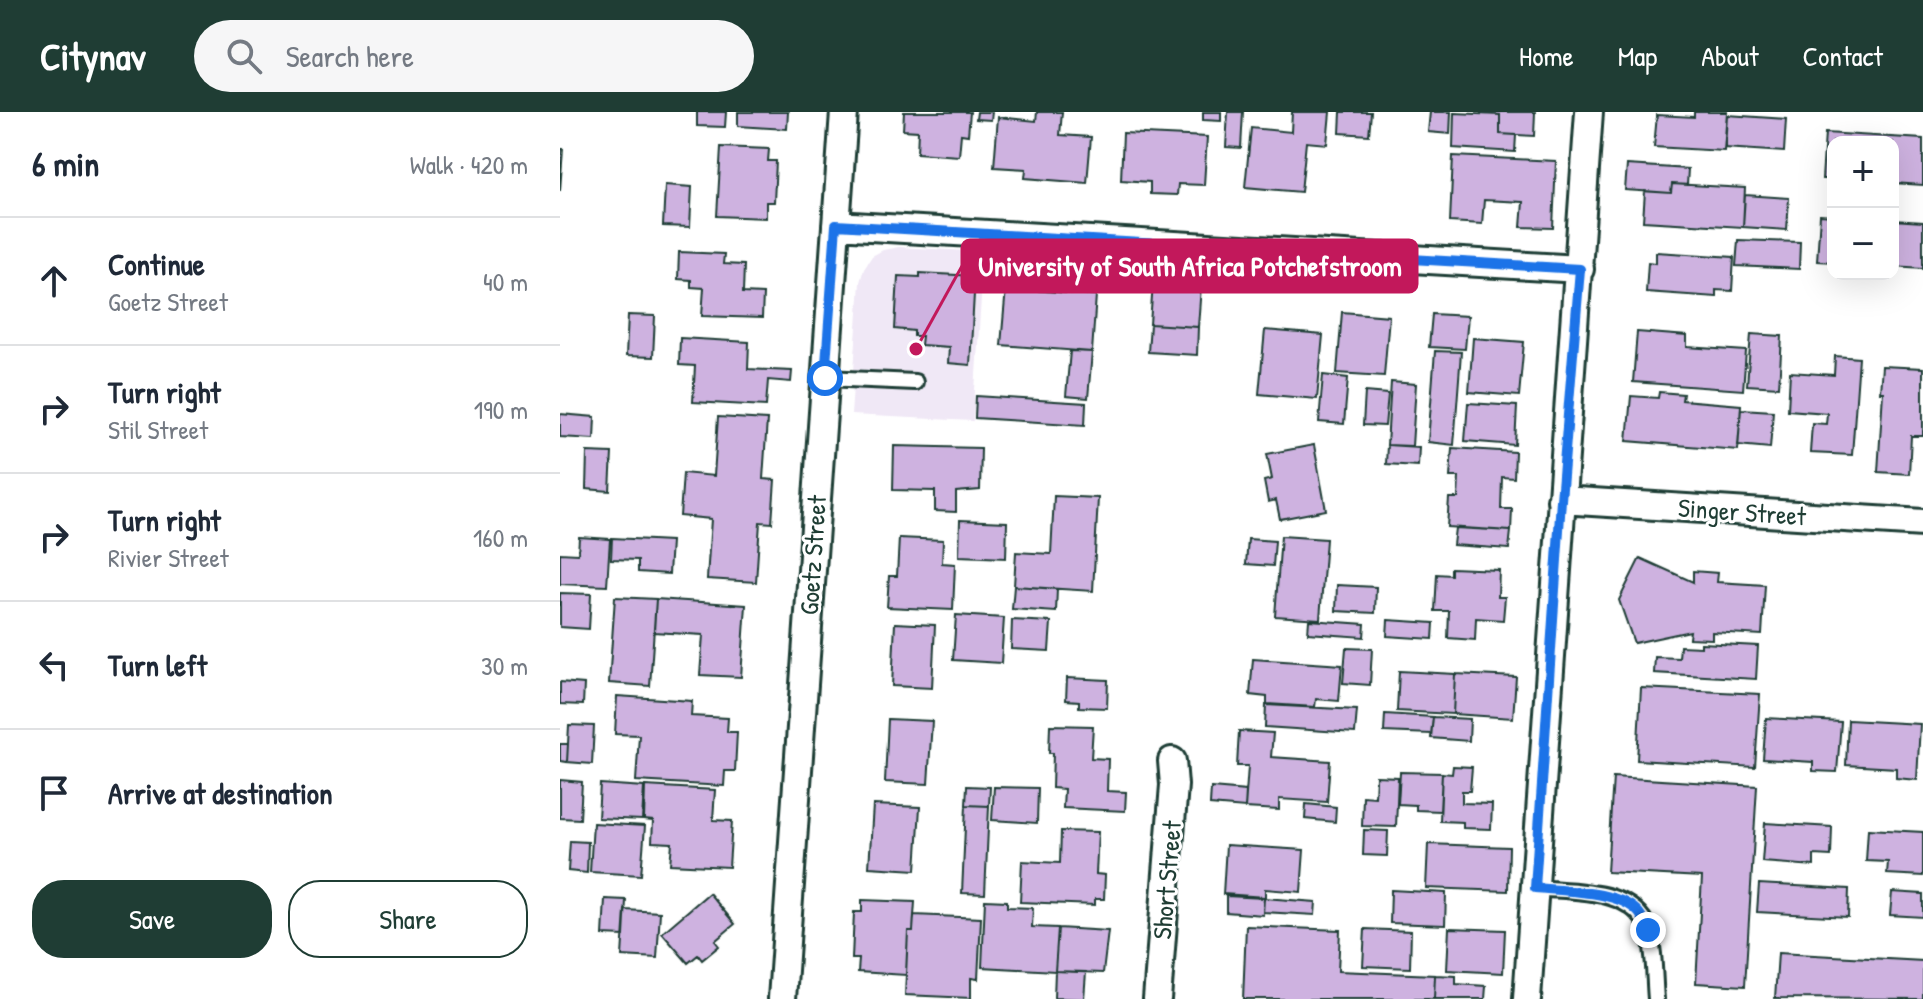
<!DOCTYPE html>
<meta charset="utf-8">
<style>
:root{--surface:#fff;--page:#f6f6f7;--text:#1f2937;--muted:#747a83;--line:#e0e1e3;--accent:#1f3d34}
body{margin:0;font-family:"Patrick Hand",sans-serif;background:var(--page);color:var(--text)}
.controls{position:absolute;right:24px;top:24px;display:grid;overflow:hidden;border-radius:16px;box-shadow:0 8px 32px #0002}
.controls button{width:72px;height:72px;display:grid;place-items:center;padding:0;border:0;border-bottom:2px solid var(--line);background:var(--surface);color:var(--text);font:40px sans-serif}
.stop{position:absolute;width:24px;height:24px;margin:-18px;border:6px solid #1a73e8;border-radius:50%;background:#fff}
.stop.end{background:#1a73e8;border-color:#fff;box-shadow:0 2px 8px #0008}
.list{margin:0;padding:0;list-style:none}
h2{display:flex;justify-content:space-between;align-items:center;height:104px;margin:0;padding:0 32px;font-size:34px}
h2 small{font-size:26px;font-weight:400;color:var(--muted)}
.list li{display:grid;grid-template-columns:52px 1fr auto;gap:24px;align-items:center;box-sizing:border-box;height:128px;padding:0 32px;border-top:2px solid var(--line)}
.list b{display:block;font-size:30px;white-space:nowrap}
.list p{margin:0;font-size:26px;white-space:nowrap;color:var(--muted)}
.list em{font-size:26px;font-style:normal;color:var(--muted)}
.actions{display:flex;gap:16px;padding:24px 32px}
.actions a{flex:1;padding:18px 0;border:2px solid var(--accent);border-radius:32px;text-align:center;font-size:28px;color:var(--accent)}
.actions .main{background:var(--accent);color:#fff}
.icon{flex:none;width:44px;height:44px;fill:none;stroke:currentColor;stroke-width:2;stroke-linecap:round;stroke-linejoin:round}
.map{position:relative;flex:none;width:1363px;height:887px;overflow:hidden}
header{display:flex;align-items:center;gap:48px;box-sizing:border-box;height:112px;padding:0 40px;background:var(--accent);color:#fff}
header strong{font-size:38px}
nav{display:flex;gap:44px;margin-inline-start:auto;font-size:28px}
.search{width:560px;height:72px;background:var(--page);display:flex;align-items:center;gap:20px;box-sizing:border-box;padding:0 28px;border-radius:44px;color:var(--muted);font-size:30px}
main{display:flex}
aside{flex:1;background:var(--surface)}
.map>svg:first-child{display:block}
.built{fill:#f0e8f6}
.building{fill:#ceb2e0;stroke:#1f3d34;stroke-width:2}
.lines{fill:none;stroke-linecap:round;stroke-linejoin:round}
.service-casing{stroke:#1f3d34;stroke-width:20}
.minor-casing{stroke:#1f3d34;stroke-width:32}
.service{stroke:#fff;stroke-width:14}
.minor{stroke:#fff;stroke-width:26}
.route{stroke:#1a73e8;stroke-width:10}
.labels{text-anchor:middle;stroke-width:6;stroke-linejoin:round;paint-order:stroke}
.street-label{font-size:26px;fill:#1f3d34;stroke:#fff}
.leader{fill:none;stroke:#c2185b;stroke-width:3}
.callout-dot{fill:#c2185b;stroke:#fff;stroke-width:3}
.callout{fill:#c2185b;stroke:#c2185b;stroke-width:3}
.callout-label{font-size:28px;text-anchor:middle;font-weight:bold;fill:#fff}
</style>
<header>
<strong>Citynav</strong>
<div class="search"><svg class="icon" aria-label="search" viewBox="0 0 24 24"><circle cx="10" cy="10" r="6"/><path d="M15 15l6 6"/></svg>Search here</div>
<nav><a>Home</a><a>Map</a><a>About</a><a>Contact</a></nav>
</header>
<main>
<aside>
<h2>6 min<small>Walk · 420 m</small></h2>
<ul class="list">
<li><svg class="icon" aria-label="ahead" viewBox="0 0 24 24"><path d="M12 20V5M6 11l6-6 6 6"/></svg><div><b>Continue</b><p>Goetz Street</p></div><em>40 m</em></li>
<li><svg class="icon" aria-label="right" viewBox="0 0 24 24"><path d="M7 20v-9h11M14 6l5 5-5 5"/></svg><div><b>Turn right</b><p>Stil Street</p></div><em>190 m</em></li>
<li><svg class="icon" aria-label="right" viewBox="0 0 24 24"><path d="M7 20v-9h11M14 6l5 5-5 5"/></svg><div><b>Turn right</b><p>Rivier Street</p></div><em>160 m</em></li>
<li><svg class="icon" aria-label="left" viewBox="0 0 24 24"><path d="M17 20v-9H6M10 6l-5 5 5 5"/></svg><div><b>Turn left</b></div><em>30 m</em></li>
<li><svg class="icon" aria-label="arrive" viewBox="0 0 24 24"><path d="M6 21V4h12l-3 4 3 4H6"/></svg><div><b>Arrive at destination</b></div></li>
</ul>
<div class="actions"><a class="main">Save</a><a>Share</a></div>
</aside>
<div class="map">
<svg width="1363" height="887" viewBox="0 0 1363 887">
<rect width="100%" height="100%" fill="#fff"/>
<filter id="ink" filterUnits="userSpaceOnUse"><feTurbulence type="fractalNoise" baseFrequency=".0125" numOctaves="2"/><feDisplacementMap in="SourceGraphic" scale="16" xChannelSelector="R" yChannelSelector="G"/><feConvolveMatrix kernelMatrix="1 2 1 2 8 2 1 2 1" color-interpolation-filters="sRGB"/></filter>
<g filter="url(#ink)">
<path class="built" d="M339,135L424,140L413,309L291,303L300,170L304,156L312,144L323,138Z"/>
<path class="building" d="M137,0H166L165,15L137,14Z
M178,0H228L227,17L178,14Z
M344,0H410L408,23L401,22L399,44L357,41L358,19L343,18Z
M417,0H432L431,8L416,7Z
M477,0H502L500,23L531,25L527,71L465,66L466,57L434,55L438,5L476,9Z
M643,0H661V9L643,8Z
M668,0H683L681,36L666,35Z
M732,0H770L767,32L746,30L741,80L685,75L691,16L731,20Z
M781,0H811L809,23L780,21Z
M870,0H891L890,22L868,20Z
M920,0H975L974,24L940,22V3Z
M1134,0H1167L1164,39L1094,35L1097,3L1134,5Z
M894,1L940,3V22L956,23L955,40L893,36Z
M1167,3L1226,7L1224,40L1165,36Z
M563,21L647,25L644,73L618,72L617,83L590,82V70L561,68Z
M1265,21L1363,27V73L1333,71V30H1273V67H1262Z
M161,35L209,37L208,49H216L214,90H206V106L157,104Z
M0,37H3L0,79Z
M893,44L996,49L993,116L961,115L963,90L924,88L922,112L890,110Z
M1067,53L1128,57L1127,73L1112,72L1111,81L1065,78Z
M1112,72L1185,76L1183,115L1083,109L1085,79L1111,81Z
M105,73L132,75L130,115L103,114Z
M1185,83L1229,86L1227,118L1183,115Z
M1260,103L1273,104V150L1257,149Z
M1333,108L1363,110V156L1333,154Z
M1178,128L1240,130L1239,157L1176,154Z
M119,140L164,142L163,152L184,153L183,181L203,182L202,206L142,204L144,176L131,175V168L118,167Z
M1096,140L1174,145L1172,179L1156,178V185L1086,180L1088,150L1096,151Z
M360,161L415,164L410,253L388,251L389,235L361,233L362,224H354V219L335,217L338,164L360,165Z
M593,171L641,174L638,215L590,212Z
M446,176L536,183L532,240L441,233Z
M782,200L829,204L824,264L777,261Z
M872,202L908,204L905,237L869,235Z
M68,203L95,204L93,245L66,244Z
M590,212L638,215L637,243L588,240Z
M705,218L763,223L757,287L699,282Z
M1077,220L1127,224V235L1186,239L1183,278L1073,270Z
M1191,222L1222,224L1219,275L1187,273Z
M120,226L189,230L188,257L232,259L231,270L208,268L206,294L133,290L135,254L119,253Z
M913,226L964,230L959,284L909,280Z
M510,239L532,240L528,286L506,284Z
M875,239L901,240L894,333L868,330Z
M1275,244L1299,246L1292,343L1250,341L1252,311L1266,312L1267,301L1228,298L1230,260L1274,263Z
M1322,254L1363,256V324H1351L1349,362L1318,360L1323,280H1320Z
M763,263L788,266L784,312L759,310Z
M831,270L856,272L852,334L827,333Z
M805,280L828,282L825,314L803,313Z
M1099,280L1123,282L1122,288L1181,293L1178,338L1067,329L1071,284L1098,286Z
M416,284L526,291L525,313L415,306Z
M908,291L957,294L955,333L905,329Z
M1181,297L1213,299L1210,336L1178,333Z
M0,302L35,305L34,327L0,325Z
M158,305L207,308L203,367L215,368L212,411L200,410L196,470L147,467L151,407L120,404L123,361L154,364Z
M754,333L766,398L720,407L716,388L708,390L704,369L712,367L707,342Z
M827,333L859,335L858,354L826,352Z
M334,334L421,336L420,378L396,380V400L375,399V379L333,378Z
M892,336L955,340L954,366L942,365L941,397H952L951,419L887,415L889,386H898L899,365H890Z
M27,340L52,341L50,379L26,377Z
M494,384L538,386L533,479L454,474L456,440L491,442Z
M400,408L447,410L446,446L399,444Z
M895,416L951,419L949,437L893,433Z
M721,424L766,427L760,507L715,504Z
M19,425L50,427L47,474L0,472V441L18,442Z
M52,426L111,429L109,462L78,460V448L51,447Z
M339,426L383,428L382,451L395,452L393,498L327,495L329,464H337Z
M688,427L715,429L713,454L686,452Z
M1080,446L1133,470V459L1158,461L1157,470L1205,473L1202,523L1152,520V527L1129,526L1130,519L1074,531L1059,488Z
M891,456L939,458L938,485H945L943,508L916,506L915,528L888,526L889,499H875L877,462L891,463Z
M777,473L816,475L815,501L776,499Z
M454,474L497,477L496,500L452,497Z
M0,481L31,482L29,517L0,515Z
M55,485L96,487L90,574L49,571Z
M96,487L186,493L181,565L140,563L143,523L94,520Z
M396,503L444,506L441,551L393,548Z
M452,508L491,510L489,539L451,537Z
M749,508L805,512L804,525L748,521Z
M828,508L874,511L873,527L827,524Z
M335,511L375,513L372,576L332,574Z
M1141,531L1198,534L1196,567L1094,561L1095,545L1119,546L1120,534L1141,535Z
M786,536L812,537L810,573L783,571Z
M693,547L782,553L779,589L756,587L755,595L707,592V585L690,583Z
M839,559L895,562L893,602L837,599Z
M895,562L956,565L953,606L893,602Z
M507,566L548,568L547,596L519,595V589L506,588Z
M0,570L24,572L23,593L0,592Z
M1081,576L1200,582L1195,655L1077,648Z
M57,584L132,589L131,604L168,606L167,620H177L175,659H165L164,674L76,669L79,623L55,622Z
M706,593L797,598L795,621L705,615Z
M825,602L873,605L871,622L824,620Z
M873,605L910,607L909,629L871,626Z
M1206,606L1281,610L1277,660L1253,659V650L1203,647Z
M328,607L372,609L368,672L325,670Z
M1288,608L1360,612L1357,668L1336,666V656L1286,653Z
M9,613L34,614L32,652L7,650Z
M490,613L533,614L531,646L548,647L547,679L566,680L565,699L503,696L504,677L492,676L493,641H489Z
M679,619L713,621L711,645L770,649L767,690L719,687V698L685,696L688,654H677Z
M0,632H8L7,650L0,649Z
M893,654L912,655L910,679H902V691L932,692L931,717L903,716V710L880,709L882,661L892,662Z
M840,660L882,661L880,699L856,698V693L838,692Z
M816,664L838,665L836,715L802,714L803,684L815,685Z
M1053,665L1197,674L1185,874L1136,871L1142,765L1047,760Z
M0,668L22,670L20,707L0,706Z
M40,672L84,675L82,708L38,706Z
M85,674L155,678L153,708L172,709L169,755L110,752L112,731L92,730L93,709L84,708Z
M407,674L430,675L429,694L406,693Z
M434,675L478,676L477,711L432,708Z
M651,676L686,679L685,696L650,693Z
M746,692L776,695L775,710L745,707Z
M313,693L360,695L356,758L309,755Z
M406,693L429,694L425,782L402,781Z
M33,711L85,714L81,763L30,760Z
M1205,711L1272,715L1271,744L1254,743V754L1202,750Z
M1308,717L1363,720V764L1327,762L1328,750L1306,749Z
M804,718L828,719L827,744L803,743Z
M501,719L538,720L536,762L545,763L544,787H535V793L460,790L462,749L500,751Z
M10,729L28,730L27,761L8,759Z
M868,732L949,735L948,779L866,776Z
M666,733L744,738L741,780L705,777V785L663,782Z
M1199,772L1289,777L1288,805L1197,800Z
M831,778L886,781L885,813L830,811Z
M1332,780L1363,782V805L1330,803Z
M149,781L175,812L155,829L159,834L142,848L138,843L128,851L102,821Z
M666,784L704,786L703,803L666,800Z
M704,786L756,790L755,803L703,800Z
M45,787L66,788L64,824L43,823Z
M302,788L355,790L353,819H348L346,863L298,860L299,847H292L294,800H302Z
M425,788L447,789V795L473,796L472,815L498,816L495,859L422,855Z
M65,798L100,800L97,846L62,844Z
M354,803L421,806L418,867L411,866V886L345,883L348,819H353Z
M686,814L780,818L778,859L875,863L874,887H683Z
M498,816L548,819L543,861L495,859Z
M889,816L945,818L943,861L887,858Z
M805,817L851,819L850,856L803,854Z
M1218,841L1363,849V887L1215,886Z
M495,859L526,860L524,887L494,886Z
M875,863L896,864V872L926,874L925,887H874Z"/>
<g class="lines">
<g class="service-casing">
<path id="service" d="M265,266L355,270
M975,776C1011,780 1073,775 1088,817C1095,838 1094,866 1096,887"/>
</g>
<g class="minor-casing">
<path id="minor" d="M276,113L1020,157
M1001,388L1363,411
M222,887L284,0
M597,887L614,673L612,649
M967,887L1029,0"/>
</g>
<use href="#service" class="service"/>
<use href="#minor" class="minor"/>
</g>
</g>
<g class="lines" filter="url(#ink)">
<path class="route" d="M265,266L276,113L1020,157L1001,388L975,776C1004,779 1059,778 1079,801C1083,806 1086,813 1088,818"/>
</g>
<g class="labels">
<g class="street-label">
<text transform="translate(1182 400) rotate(4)" y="9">Singer Street</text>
<text transform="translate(253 443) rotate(-86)" y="9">Goetz Street</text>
<text transform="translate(607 768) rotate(-85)" y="9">Short Street</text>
</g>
</g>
<path class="leader" d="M356 237L402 154"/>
<circle class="callout-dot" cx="356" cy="237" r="8"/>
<rect class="callout" x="402" y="128" width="455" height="52" rx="8"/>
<g class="callout-label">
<text x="630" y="164">University of South Africa Potchefstroom</text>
</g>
</svg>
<div class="controls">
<button>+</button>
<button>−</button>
</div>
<div class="stop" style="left:265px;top:266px"></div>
<div class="stop end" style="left:1088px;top:818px"></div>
</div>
</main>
